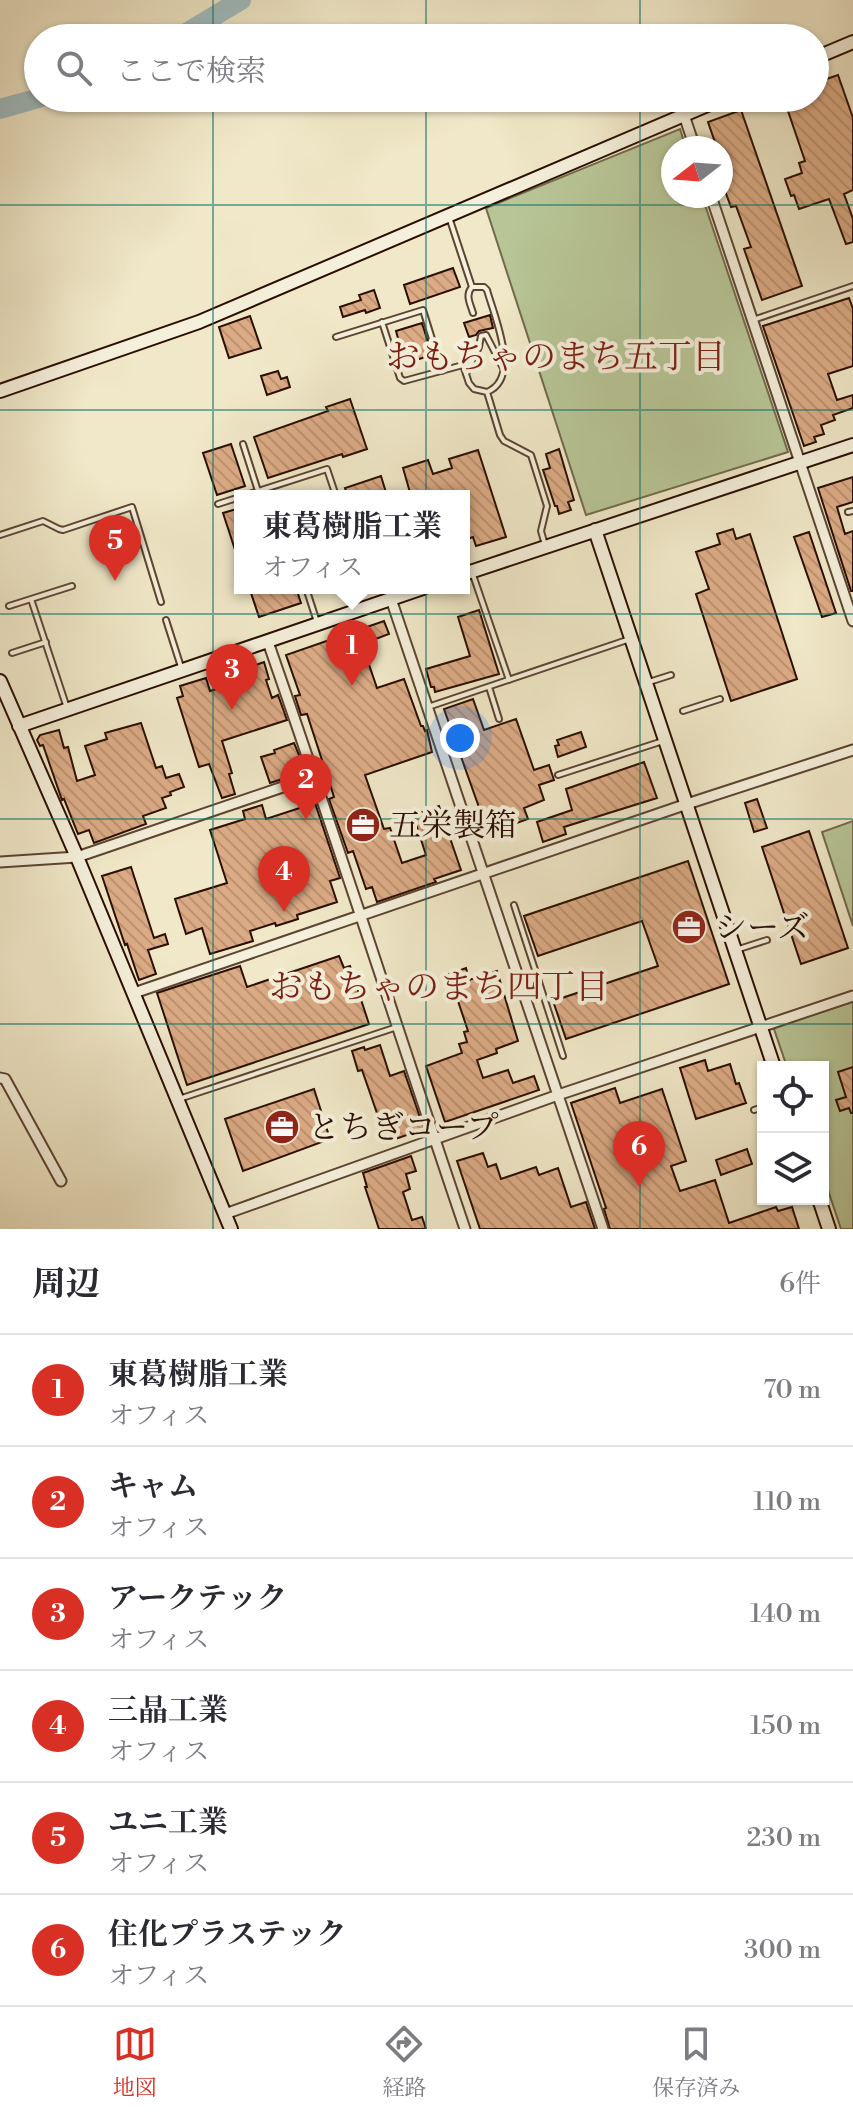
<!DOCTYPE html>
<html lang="ja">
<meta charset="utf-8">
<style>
:root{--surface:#fff;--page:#f7f7f7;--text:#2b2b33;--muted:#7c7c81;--line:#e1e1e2;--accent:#d93025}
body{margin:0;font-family:"Libre Bodoni","Noto Serif JP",serif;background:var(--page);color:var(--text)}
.controls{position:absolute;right:24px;bottom:24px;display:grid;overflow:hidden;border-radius:0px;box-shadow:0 2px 6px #0004}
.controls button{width:72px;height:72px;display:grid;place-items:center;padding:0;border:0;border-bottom:2px solid var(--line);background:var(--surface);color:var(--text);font:40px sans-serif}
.compass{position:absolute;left:661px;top:136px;width:72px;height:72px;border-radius:50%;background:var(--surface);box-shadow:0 2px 6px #0004;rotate:253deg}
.you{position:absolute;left:460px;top:738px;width:28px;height:28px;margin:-20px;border:6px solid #fff;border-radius:50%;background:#1a73e8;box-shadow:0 0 0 12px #1a73e833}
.badge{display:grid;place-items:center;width:52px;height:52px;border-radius:50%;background:var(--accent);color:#fff;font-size:26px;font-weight:700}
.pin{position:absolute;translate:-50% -66px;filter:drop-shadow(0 2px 4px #0008)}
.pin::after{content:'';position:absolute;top:42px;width:28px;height:24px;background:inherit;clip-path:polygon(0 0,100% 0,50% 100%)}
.popup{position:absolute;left:234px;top:490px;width:236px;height:104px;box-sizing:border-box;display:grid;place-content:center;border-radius:0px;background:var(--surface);filter:drop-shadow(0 2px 6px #0005);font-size:26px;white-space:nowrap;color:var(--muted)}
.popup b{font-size:30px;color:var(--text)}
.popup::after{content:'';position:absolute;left:50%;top:100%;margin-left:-16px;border:16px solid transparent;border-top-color:var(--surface)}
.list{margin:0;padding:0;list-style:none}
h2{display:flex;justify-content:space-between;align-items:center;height:104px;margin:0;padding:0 32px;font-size:34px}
h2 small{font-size:26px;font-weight:400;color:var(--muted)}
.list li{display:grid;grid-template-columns:52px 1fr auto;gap:24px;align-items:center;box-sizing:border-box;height:112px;padding:0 32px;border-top:2px solid var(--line)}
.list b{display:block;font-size:30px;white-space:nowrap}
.list p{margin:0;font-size:26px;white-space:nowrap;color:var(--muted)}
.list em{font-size:26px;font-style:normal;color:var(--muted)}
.icon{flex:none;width:44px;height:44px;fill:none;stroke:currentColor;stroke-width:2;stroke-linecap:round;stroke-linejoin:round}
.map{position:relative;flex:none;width:853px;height:1229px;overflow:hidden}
.search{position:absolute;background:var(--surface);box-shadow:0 2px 6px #0004;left:24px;right:24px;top:24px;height:88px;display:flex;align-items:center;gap:20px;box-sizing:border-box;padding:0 28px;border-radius:44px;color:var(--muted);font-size:30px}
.sheet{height:776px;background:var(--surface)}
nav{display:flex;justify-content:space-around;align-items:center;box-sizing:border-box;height:112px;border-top:2px solid var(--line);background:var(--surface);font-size:22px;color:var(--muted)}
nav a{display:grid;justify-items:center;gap:4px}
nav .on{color:var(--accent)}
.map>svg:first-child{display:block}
.grass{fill:#b8c697;stroke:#716a4c;stroke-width:2}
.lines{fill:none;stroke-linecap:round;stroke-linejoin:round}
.river{stroke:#a0bdc1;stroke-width:20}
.building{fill:url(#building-back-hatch);stroke:#2a0e00;stroke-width:2}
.lane-casing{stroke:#5c4432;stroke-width:8}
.street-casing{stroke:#5c4432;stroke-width:13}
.secondary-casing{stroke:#2a0e00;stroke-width:16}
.lane{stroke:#f5f0db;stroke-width:4}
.street{stroke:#f5f0db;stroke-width:9}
.secondary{stroke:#f5f0db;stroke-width:12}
.grid{fill:none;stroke:#0f766e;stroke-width:2;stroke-opacity:0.55}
.labels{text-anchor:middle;stroke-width:8;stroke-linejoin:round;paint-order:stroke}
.poi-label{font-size:32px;fill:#2a0e00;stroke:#f5f0db;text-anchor:start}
.neighbourhood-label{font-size:34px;fill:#7a1f14;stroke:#f5f0db}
</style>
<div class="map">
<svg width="853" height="1229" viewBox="0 0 853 1229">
<defs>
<pattern id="building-back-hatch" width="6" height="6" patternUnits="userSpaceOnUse" patternTransform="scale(2)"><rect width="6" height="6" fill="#dbab85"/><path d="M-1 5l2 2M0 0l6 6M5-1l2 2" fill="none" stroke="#bc9271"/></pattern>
</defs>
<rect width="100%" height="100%" fill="#f0e8c8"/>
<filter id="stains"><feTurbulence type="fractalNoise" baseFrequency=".0025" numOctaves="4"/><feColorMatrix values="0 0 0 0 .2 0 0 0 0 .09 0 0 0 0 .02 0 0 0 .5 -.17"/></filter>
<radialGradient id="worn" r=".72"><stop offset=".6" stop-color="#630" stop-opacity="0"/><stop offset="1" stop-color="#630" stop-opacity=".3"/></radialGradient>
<path class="grass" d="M680,129L686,148H673V196H702L788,452L586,515L486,208Z
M853,821V926L822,832Z
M853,1002V1229H841L823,1175V1067H787L774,1029L777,1026Z"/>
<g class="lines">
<path class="river" d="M178,38L241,0
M0,109L39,98"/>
</g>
<path class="building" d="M838,75L853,118V190L844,194L853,219V242L846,244L829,199L799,209L794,195L791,196L785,179L802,173L799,163L805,161L787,108L801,103L800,98H815V83Z
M741,110L802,286L762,300L744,249L751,247L736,206L731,207L721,180V178L727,176L721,159V148H717L708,122Z
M453,268L460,287L410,304L404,285Z
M374,290L380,308L366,313L365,310L343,317L340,307L361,300L359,295Z
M849,298L853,309V366L828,374L837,400L853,395V408L833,415L835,420L821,425L824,434L814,437L816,442L804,446L763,326Z
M490,315L493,328L479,331L476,335L469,337L464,323Z
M250,316L261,348L229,358L219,327Z
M422,323L432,355L416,360L413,350L402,353L396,331Z
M278,371L281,379L287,377L290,387L267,395L261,376Z
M350,399L367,449L343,457L342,454L268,478L254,437L328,411L326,407Z
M231,444L245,486L217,495L203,453Z
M559,449L574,500L568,502L571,510L559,514L557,506H555L543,470L550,468L546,454Z
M478,450L506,537L476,546L473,537L464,540V496H460L459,492L447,496H411L403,468L428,460L433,474L452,468L449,459Z
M381,476L387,496H348L345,488Z
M853,477V502L837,507L845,534L853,531V591H851L818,488Z
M240,508V559H238L223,513Z
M733,529L736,539L750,534L797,679L731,701L696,594L709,589L696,552L720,544L717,534Z
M809,532L836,613L822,617L794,537Z
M255,588H296L301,603L259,617L250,590Z
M479,610L499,674L435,692L434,687H431L426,669L470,656L458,617Z
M384,621L389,634L362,644L377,688L404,679L421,726H423L425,731L427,730L432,752L365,775L384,829L390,828L402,863L426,855L413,815L439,806L461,870L434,879L436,882L377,902L372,887L366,889L353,851L348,853L329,799L334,797L307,714L301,715L295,696L300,695L286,655Z
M264,662L269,679L266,680L272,698L278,695L287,720L222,741L232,773L229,774L235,794L222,798L209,764L199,767L177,698L183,696L180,686L206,678L210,691L248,679L245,669Z
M473,699L484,730L516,719L534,770L549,765L554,780L539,785L544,800L524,808L528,819L514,824L512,818L486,827L444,709Z
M141,723L156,768L162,766L166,778L179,774L184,787L170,792L171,795L162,798L166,808L143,816L146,824L94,843L89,830L78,834L64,799L62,800L43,745L40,746L37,740L40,735L59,730L64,748L68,747L77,781L95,775L85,746L107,739L105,733Z
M581,732L586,747L558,757L555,746L559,745L557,740Z
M294,743L300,757L296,758L301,773L270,783L261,757L275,753L274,750Z
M644,762L657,798L564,827L566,834L543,842L537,822L572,810L566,789Z
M757,799L767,828L754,832L745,803Z
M315,803L340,878L330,881L337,902L297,915L298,919L276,926L275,923L250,931L253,941L210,954L202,928L186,934L175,899L227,883L210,830L245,819L243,811L262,805L266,819Z
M809,831L848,948L801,964L762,847Z
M688,861L729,984L566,1039L553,1001L658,966L642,921L538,956L524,916Z
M131,867L154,938L165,934L168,944L148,950L156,974L139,980L127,944L125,945L102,876Z
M339,956L344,968L350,966L369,1024L187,1085L157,993L240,966L247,987Z
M466,968L469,980L497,971L518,1041L496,1049L497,1053L477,1060L483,1078L508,1070L513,1083L534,1076L539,1090L445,1122L426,1066L462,1053L459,1044L467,1042L464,1032L468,1031L449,974Z
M380,1045L390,1076L404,1071L424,1129L387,1142L362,1070L358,1071L352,1051L364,1047L365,1050Z
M705,1060L708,1071L730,1064L736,1084L739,1083L746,1103L696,1119L680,1068Z
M853,1067V1113H851L849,1108L840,1111L836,1100L846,1097L838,1072Z
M615,1088L620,1103L662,1089L686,1161L671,1166L680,1191L715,1180L729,1223L776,1207L778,1211L792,1207L799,1229H610L604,1209L606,1208L571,1103Z
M314,1089L330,1139L243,1171L225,1119Z
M747,1149L752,1164L721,1175L716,1160Z
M483,1153L488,1167L496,1164L501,1179L536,1167L539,1175L558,1168L571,1207L586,1202L595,1229H480L457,1161Z
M411,1156L416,1171L406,1174L410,1189L403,1192L412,1220L422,1217L426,1229H379L365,1187H367L363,1173Z"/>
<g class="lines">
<g class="lane-casing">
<path id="lane" d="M449,217L472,287
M473,313C470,303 465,295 472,287H484L487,290C494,316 522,378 487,392
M753,320L853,286
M382,322L400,378L404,381L463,365L469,383L474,389L487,392L500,435L504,441L531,455L547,506L541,531L545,545
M336,337L423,310L442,371
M466,374L479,347L481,336L486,335L504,370
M243,444L258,491
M243,496L327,469L336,496
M218,504L240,497
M848,512L853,511
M0,535L43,521L59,529L63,530L132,507L161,602
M472,572L509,680
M306,588L317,622
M31,599L67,708
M9,606L72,586
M166,620L181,667
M12,653L46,642
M649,682L671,675
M489,687L499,719
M428,707L630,639
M683,711L720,699
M558,775L663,741
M514,905L563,1056
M739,949L767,940
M179,1099L397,1027
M754,1110L763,1107
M823,1110H824"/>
</g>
<g class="street-casing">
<path id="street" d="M684,115L695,148
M711,196L853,621
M391,599L603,1229
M268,642C336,837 399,1034 465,1229
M0,862L77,857L315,776
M134,993L687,804L853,750
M0,1078L5,1079L61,1181
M225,1214L558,1095L853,996"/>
</g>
<g class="secondary-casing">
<path id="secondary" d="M815,58L853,42
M0,391L199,322L724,98
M595,530L774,1067
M464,574L853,445
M0,681L77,857L231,1229
M19,726L423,588
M819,1199L829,1229"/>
</g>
<use href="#lane" class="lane"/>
<use href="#street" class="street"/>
<use href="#secondary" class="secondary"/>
</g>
<path class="grid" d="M213,0V38M426,0V38M640,0V38M213,98V1229M426,98V1229M640,98V1229M0,205H853M0,410H853M0,614H853M0,819H853M0,1024H853"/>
<defs>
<g id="office-disc" transform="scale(1.8)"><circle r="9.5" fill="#8f2418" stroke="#f5f0db"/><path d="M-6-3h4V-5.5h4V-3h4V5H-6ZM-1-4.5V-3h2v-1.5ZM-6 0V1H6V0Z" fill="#fff"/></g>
</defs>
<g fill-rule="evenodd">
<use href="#office-disc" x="363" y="825"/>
<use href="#office-disc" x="689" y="927"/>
<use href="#office-disc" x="282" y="1127"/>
</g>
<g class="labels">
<g class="poi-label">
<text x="389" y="836">五栄製箱</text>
<text x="715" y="938">シーズ</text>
<text x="308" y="1138">とちぎコープ</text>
</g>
<g class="neighbourhood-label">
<text x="556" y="368">おもちゃのまち五丁目</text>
<text x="439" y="998">おもちゃのまち四丁目</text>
</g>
</g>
<rect width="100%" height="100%" filter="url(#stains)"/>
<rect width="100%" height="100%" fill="url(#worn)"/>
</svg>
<div class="controls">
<button><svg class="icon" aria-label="locate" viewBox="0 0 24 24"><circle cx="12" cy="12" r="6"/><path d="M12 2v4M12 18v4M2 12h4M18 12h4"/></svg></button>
<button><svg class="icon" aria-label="layers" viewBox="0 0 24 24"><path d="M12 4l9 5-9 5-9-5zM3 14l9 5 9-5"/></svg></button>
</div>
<svg class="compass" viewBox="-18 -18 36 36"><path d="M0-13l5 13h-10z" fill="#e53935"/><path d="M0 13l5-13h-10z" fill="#7c7c81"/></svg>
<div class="you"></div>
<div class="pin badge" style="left:352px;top:686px">1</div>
<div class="popup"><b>東葛樹脂工業</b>オフィス</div>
<div class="pin badge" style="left:306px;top:820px">2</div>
<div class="pin badge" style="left:232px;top:710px">3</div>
<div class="pin badge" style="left:284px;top:912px">4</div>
<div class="pin badge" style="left:115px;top:581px">5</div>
<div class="pin badge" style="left:639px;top:1187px">6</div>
<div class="search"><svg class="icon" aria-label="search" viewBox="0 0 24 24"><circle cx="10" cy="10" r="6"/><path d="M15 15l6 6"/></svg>ここで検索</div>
</div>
<section class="sheet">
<h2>周辺<small>6件</small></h2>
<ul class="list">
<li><span class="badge">1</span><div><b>東葛樹脂工業</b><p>オフィス</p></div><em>70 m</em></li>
<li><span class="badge">2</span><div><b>キャム</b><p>オフィス</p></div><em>110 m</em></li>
<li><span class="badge">3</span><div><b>アークテック</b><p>オフィス</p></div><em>140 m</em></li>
<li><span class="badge">4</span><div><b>三晶工業</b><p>オフィス</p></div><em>150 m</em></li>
<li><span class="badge">5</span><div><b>ユニ工業</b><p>オフィス</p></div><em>230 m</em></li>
<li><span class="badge">6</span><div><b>住化プラステック</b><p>オフィス</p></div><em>300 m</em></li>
</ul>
</section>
<nav>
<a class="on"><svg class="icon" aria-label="map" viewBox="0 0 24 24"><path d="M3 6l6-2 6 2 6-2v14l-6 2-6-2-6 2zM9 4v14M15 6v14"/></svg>地図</a>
<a><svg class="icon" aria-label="directions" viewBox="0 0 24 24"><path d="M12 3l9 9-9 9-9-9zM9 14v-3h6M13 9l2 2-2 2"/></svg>経路</a>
<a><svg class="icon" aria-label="saved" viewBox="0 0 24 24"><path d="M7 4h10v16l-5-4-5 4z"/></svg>保存済み</a>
</nav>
